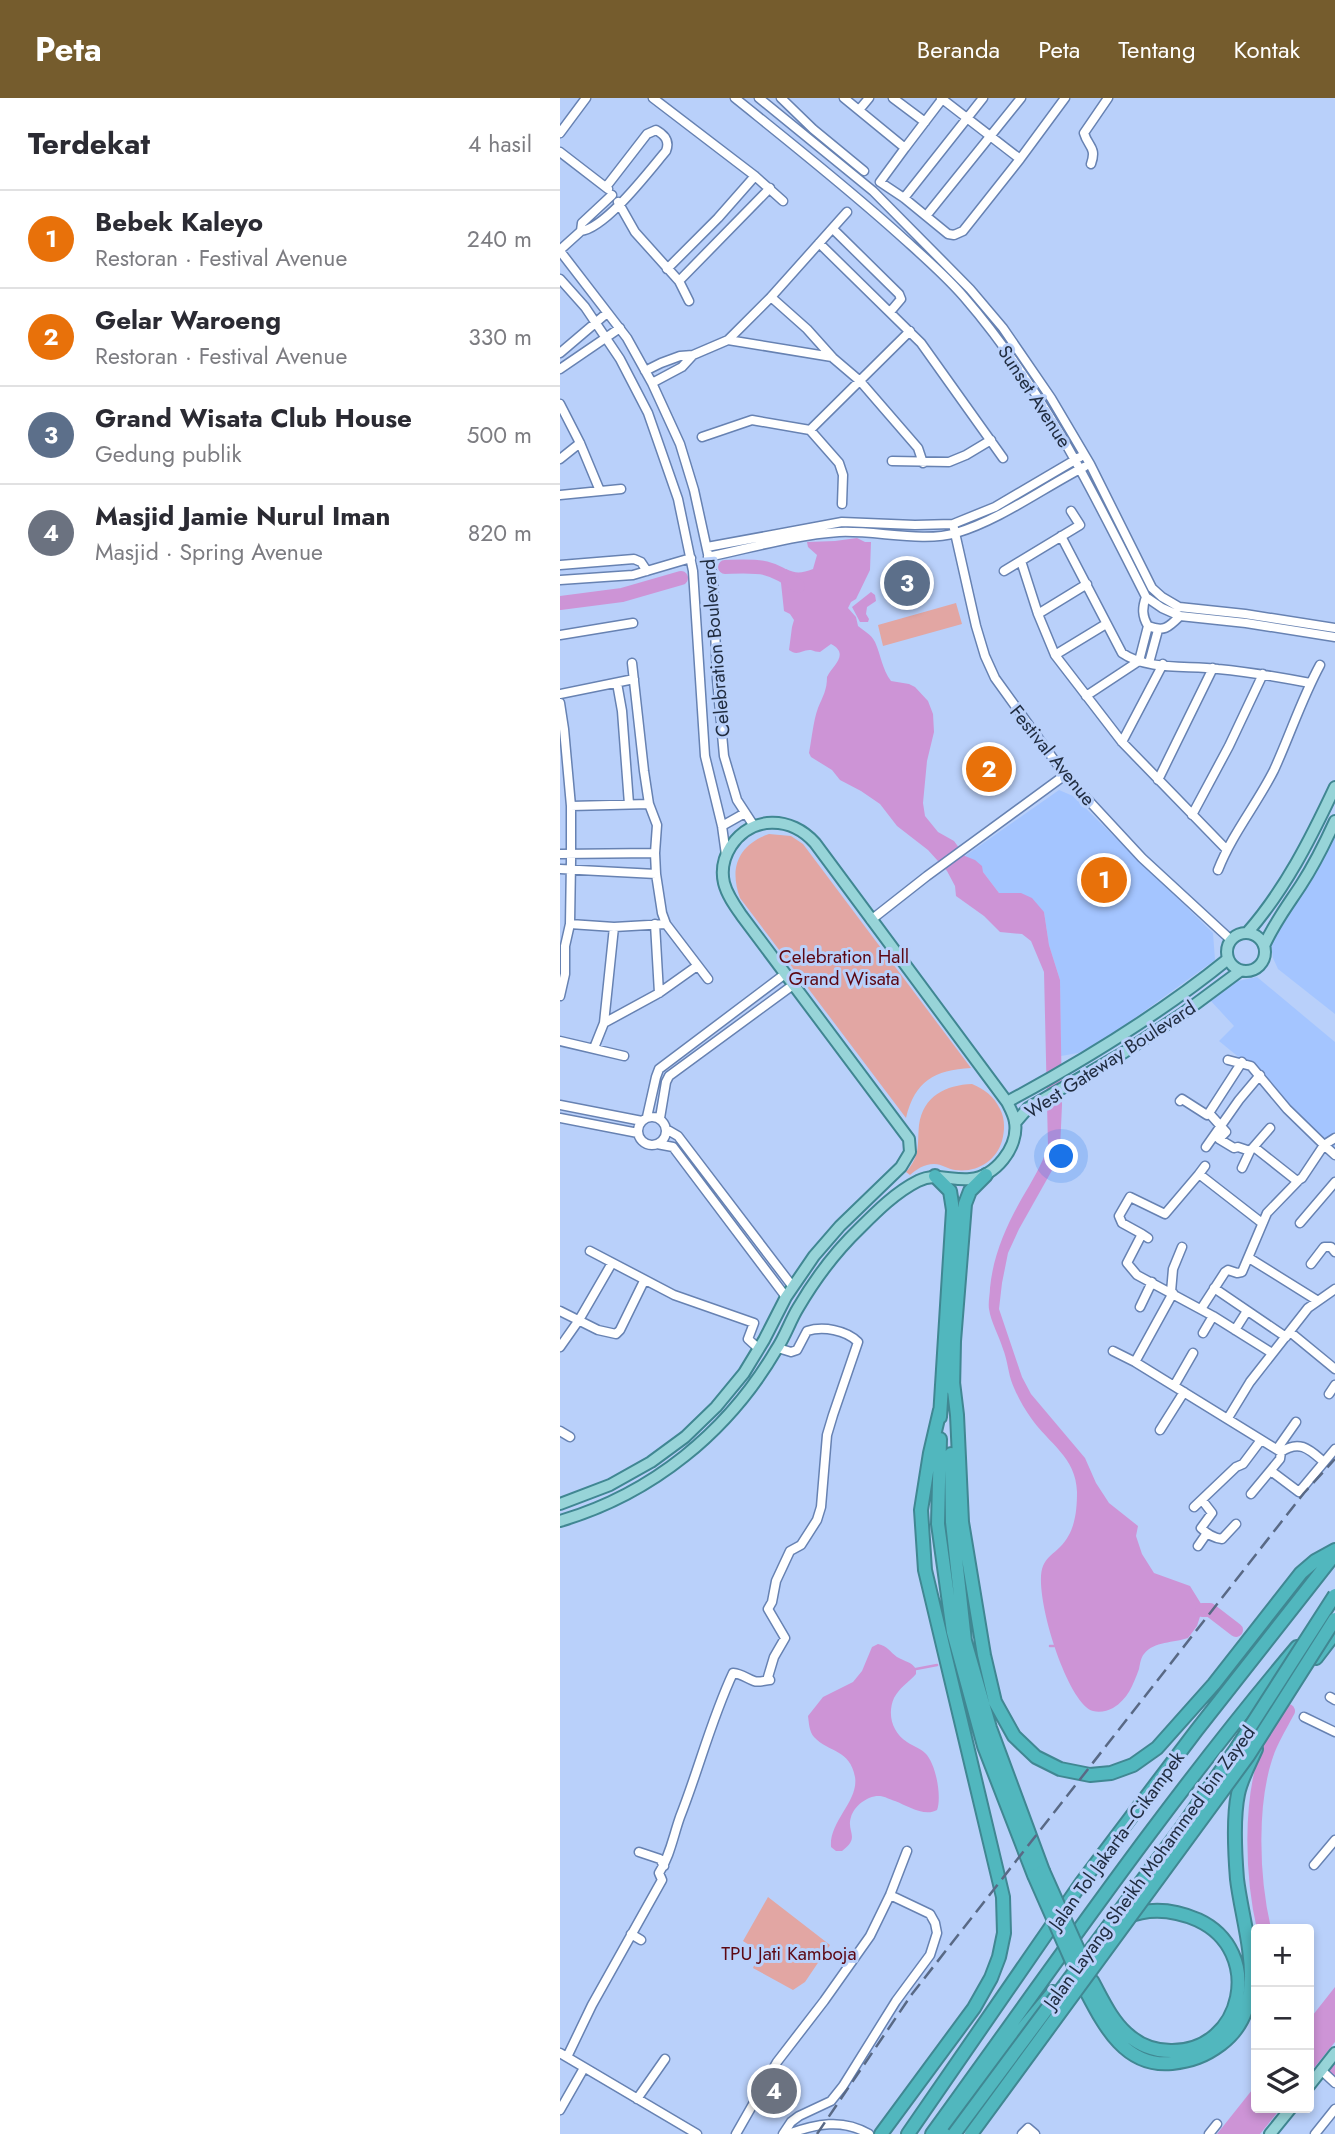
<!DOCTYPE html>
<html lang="id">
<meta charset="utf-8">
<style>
:root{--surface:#fff;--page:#f7f7f7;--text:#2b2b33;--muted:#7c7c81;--line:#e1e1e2;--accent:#755c2d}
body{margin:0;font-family:Jost,sans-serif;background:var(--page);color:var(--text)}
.controls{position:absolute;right:21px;bottom:21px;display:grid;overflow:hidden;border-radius:7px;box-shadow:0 4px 10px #0003}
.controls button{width:63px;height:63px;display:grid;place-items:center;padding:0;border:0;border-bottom:2px solid var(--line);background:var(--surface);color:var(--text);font:35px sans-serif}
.you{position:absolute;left:502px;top:1059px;width:24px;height:24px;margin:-18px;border:5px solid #fff;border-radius:50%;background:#1a73e8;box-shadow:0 0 0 10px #1a73e833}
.badge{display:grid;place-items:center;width:46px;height:46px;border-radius:50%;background:var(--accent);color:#fff;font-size:23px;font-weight:700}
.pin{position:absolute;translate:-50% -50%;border:4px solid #fff;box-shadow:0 2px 7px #0006}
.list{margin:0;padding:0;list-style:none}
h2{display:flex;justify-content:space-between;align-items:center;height:91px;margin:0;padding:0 28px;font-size:30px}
h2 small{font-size:23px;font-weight:400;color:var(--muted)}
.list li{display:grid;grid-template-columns:46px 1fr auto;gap:21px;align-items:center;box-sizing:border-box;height:98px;padding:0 28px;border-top:2px solid var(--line)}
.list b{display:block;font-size:26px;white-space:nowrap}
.list p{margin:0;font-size:23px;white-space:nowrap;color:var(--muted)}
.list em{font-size:23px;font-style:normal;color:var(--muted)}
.icon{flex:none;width:38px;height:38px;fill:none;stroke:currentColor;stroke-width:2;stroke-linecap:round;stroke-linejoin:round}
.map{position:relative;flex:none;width:775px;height:2036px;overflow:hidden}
header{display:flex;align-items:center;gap:42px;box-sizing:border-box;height:98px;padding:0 35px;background:var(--accent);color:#fff}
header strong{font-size:33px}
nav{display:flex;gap:38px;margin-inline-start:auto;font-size:24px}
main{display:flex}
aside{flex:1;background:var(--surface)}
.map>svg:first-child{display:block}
.built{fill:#a4c5ff}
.green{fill:#e2a6a3}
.water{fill:#cd94d6}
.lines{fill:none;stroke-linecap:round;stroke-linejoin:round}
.stream{stroke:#cd94d6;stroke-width:2.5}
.river{stroke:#cd94d6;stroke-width:14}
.minor-casing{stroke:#6782b2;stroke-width:11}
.major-casing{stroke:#408792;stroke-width:14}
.highway-casing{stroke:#408792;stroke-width:16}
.minor{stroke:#fff;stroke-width:8}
.major{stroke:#97d4d8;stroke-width:10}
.highway{stroke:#51b7be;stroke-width:12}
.rail{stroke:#596985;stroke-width:2.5;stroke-dasharray:14 7;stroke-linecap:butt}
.highway-bridge-casing{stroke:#408792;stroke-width:16;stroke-linecap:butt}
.highway-bridge{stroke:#51b7be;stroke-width:12}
.labels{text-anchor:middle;stroke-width:6;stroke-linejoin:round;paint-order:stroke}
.street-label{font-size:19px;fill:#212d41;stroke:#b9d0fa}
.park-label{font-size:19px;fill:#5c0813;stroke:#b9d0fa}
</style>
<header>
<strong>Peta</strong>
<nav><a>Beranda</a><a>Peta</a><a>Tentang</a><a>Kontak</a></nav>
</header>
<main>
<aside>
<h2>Terdekat<small>4 hasil</small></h2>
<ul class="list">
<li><span class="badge" style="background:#e8710a">1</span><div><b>Bebek Kaleyo</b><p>Restoran · Festival Avenue</p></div><em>240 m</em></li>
<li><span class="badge" style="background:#e8710a">2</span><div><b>Gelar Waroeng</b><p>Restoran · Festival Avenue</p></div><em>330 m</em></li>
<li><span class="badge" style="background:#5c6f8a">3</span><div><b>Grand Wisata Club House</b><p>Gedung publik</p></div><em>500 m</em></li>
<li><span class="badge" style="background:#6b7280">4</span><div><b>Masjid Jamie Nurul Iman</b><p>Masjid · Spring Avenue</p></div><em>820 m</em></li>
</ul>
</aside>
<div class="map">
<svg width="775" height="2036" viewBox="0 0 775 2036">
<rect width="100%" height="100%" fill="#b9d0fa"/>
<path class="built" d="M499,692L513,698L653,835L655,862L543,943L518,955L501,958L500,882L489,847L484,814L448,795H439L423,774L405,758Z
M775,736V916L718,871L713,860L711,847L715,834L751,781Z
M697,879L775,944V1055L681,961L659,943L674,928L650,902L673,884Z"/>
<path class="green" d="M396,505L402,526L323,548L318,527Z
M209,736L231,738L243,746L411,970C374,972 355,983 346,1020L180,800C169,770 178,747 209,736Z
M412,986C424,991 434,998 440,1011C445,1020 445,1032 442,1043C436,1063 417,1075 395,1072C388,1071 382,1066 374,1066C364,1066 357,1071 350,1077L346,1074C361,1057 357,1047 359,1027C363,998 386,987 412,986Z
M208,1799L270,1847L245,1884L233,1892L193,1870L200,1854L183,1843Z"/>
<path class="water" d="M297,440L305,444H311L310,472L296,501L291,504L288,510L296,519L298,528C304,533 311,536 315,544C321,557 322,571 331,583L349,586L355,589L368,603L373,616L374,634L367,663L363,705L365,718L378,734L394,743L405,758L415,762L422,768L423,774L439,795H461L472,800L484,814L489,847L500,882L502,1007L500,1051L495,1067L459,1131L448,1155L442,1185L439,1211L462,1279L471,1296L525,1360L536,1385L549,1405L578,1428L576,1438L582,1456L594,1475L630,1488L643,1509L637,1528L628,1540C614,1545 594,1543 584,1556C581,1559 580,1566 579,1571C573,1587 568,1601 553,1610C547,1613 540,1615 533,1613C507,1606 472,1493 483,1468C486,1460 494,1455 500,1449C515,1434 517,1414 517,1394C516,1359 489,1346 471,1320C463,1309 455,1294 451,1282C448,1272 447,1261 443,1251C439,1238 431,1224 429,1211C428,1204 430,1196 430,1190C433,1158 446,1128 462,1100C472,1083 482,1067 488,1048L484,874L471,843L462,836L440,834L424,818L396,798L395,788L387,773L368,752L337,728L320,706L301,693L280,682L272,672L251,659L249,655C252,640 253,624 258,610C263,598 267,592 267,579C273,567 290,556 271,546L260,554C257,554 254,553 251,552C242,551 238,559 229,552L232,529L234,522L230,516L224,513L221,485L226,471C236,476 242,475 253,471L257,457L248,449L247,444L275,443Z
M311,494L315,497L316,503L307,509L306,516L309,521L308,524H300L292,509Z
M318,1546C328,1548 330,1554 337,1559C345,1564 351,1563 356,1571V1576C349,1584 339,1590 334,1600C327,1616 332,1634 347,1644C353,1648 360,1650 365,1655C376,1665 382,1699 377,1712C364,1719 348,1708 335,1703C331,1702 324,1698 320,1698C308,1697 294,1708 291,1719C286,1734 301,1739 282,1753H276L271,1749C269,1723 299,1703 295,1679C290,1651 269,1655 254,1639C249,1633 249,1625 248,1618L263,1599L293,1584L302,1573L312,1549Z
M775,1889V1944L749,1976V1922Z
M696,1987V2010H721L700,2036H657Z"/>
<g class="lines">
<path class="stream" d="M490,1548H494
M356,1571L377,1567"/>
<path class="river" d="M165,469C198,468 211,466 238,488
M0,505L62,497L121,480
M642,1512H650L676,1532
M704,1831C692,1779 689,1703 708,1652C713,1639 721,1626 728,1613
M774,1972H775"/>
<g class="minor-casing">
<path id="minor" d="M93,0L195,78L223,103
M175,0C232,46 289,91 343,140C364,159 386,178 404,199C482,289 533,394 586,499L602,510L620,518L686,525L775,539
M199,0L313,93L410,191L443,230L491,300L530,366L592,490L602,499L619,509L685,516L775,530
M221,0L253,31L304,73
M284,0L345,50L383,0
M333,0L365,24
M381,0L460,61
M299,12L309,0
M0,35L26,0
M345,50L320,84L344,100L388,136L394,137L403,133L460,61L505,0
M0,54L48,91
M531,66C537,49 528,49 524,35L548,0
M46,89L87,36L96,32C105,37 110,43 106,53C89,73 46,130 21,133L22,125L52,97
M344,100L423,0
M58,104L75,134L119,183L129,203
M366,118L461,0
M273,131L339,196L341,201L330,214
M259,145L361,245L443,360
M0,152L21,133
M0,153L67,240L92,285L120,346L134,392L153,479L157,581L164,658L177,702L194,728
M107,171L158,120L195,78
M0,181L25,209L60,261L88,315L118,401L133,473L145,658L162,728L166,757
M119,183L210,90
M211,199L247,231L273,260L300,283L358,350L363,365
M168,242L272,259
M0,255L47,215
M0,271L60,230
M85,273L101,265L120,258L133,257L168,242L211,199L287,114
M92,285L122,269L133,257
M0,306L20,345L40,393
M250,332L350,233
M142,339L192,322L250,332L279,365L283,377L282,406
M0,361L20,345
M332,363L389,364L406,357L431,342
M0,397L61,391
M393,426L416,528L425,558L435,580L505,677L582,760L671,842
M501,438L562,555C588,573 628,567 658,571C689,574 719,579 750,585
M147,449L282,424L355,427L393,426L435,409L520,359
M148,459C191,450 235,437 279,434C315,432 363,445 396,435C440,422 483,390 524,369
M461,463L478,516L495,557L562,644L666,751
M0,467L74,461L81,464L87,473
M444,473L520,427L511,413
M0,482L73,477L131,460
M586,499C582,510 582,518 588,528C604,534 608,530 620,518
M478,516L527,486
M0,537L73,525
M495,557L546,526
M72,565L84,673L89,706L97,727L95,755L96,776L102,815L106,826L148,881
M589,565L598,532
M57,585L62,613L69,706
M0,596L74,581
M526,598L579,563L588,528
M0,605L4,631L11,708V763L10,826L5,848V876L0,898
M562,644L603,566
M598,682L653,570
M11,708L89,706
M632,717L669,648L703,576
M162,728L185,715
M0,756L95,755
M0,771L96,776
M658,772C672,736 697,706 714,672C730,637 742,600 760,567
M311,822L367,778L505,677
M10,826L54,829L106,826
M95,826L99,895
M44,925L99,895L137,868
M0,943L64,958
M34,950L44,925L54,829
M668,962L691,968L727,1011L764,1047L775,1040
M682,964L649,1015L666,1034L659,1041L674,1050L678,1049L690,1053
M620,1003L622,1001L647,1017L649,1015
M0,1007L82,1023
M78 1033a14 14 0 1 1 28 0a14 14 0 1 1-28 0Z
M87,1019L96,979L99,971L225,876
M0,1020L78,1035
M100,1020L106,984L109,978L233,887
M106,1031L118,1038L233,1189
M97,1046L113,1049L226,1199
M646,1049L679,1002L700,977
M694,1049L737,1083L742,1080L764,1047L775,1057
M682,1070L690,1053L710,1030
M639,1076L645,1068
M740,1125L775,1084
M582,1136L562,1125L559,1118L570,1099L605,1116L639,1076L702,1125
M588,1140L582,1136L567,1165L577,1177L653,1218L712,1255
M30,1153L114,1197L194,1225L188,1241L199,1251
M689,1160L758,1203
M751,1166L764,1149H771L775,1154
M654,1190L726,1239
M611,1194L613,1171L622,1149
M580,1209L592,1184
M641,1211L665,1174L668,1172L677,1175L682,1174L707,1115L739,1082
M0,1213L38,1232L56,1236L60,1232L84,1183
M675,1232L687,1213
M730,1234L775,1271
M643,1235L653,1218
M0,1249L19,1222L52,1165
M553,1253L575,1264L721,1354
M575,1264L613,1195
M614,1288L633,1255
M769,1296L775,1287
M668,1320L690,1284L748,1210L775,1191
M600,1332L624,1294
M0,1333L10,1339
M717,1351L736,1324
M711,1373L739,1394L775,1351
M691,1396L720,1361L721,1354C740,1341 750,1352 764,1364
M642,1402L652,1415L641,1430C647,1436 654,1440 662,1441L676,1426
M634,1409L676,1369L683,1366L701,1342
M638,1448L647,1435
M770,1599L775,1602
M744,1619L775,1634
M79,1754L100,1761L104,1768
M754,1767L775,1742
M71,1836L81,1842
M0,1955L137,2036
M7,1959L32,1907L102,1782L99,1775C110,1758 113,1739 120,1719C139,1671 151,1622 173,1575C182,1576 186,1580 194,1583C199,1585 205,1582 210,1582L208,1579L214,1559L225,1540L208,1511L212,1504L216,1483L230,1453L241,1447L257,1422L261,1409L267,1337L273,1317L298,1244C286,1232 263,1228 247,1233L237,1252L231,1254L218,1250
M761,1972L775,1985
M77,2001L105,1961
M0,2012L24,1970
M176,2036L217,1964L264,1903L310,1838L330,1797L347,1753
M223,2036L231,2024L239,2018L271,2003L283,1988L336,1903L370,1857L377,1835L375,1825L370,1816L330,1797
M228,2036C256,2026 282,2020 309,2036
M462,2036L468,2030L475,2036
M649,2036L657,2026
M755,2036L775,2011"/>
</g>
<g class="major-casing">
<path id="major" d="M667 854a19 19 0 1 1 38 0a19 19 0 1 1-38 0Z
M687,835C725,792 751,740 775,689
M704,848C714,825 728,807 741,787C754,767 765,745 775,723
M447,1004C525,962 599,917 668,861
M455,1025L468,1010L563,955L622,916L680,873
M0,1406L50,1387L91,1364L125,1339L156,1309L184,1275L204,1242L226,1199L254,1158L280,1128L341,1069L350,1054L349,1041L182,818C175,808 167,797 164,785C161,772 164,759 171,748C192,717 231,718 255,745L447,1004C450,1010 454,1017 455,1024C459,1049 435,1079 410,1081C392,1083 375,1074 358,1083C336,1094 317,1113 300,1130C276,1153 255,1181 238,1210C230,1223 225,1239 216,1252C168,1334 92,1396 0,1423
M749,1988L775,1955
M710,2036L731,2010"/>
</g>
<g class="highway-casing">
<path id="highway" d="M375,1078L390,1093L393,1112L380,1319
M393,1284L397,1317L402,1424L424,1557L435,1604L454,1638L476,1659L500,1671L530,1677L551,1675L573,1667L597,1650L654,1586L741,1475L755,1463L775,1452
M393,1292L394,1243L405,1106L410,1093L426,1077
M380,1341L378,1426L393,1534L424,1648L474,1777
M391,1356L392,1424L405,1543L430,1630L483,1773
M756,1560L775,1535
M532,1883C542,1901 551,1922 567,1936C579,1947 594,1953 611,1953C684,1954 705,1853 638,1822C615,1812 590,1809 566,1819
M523,1887C542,1923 563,1970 612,1965C631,1963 645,1958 661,1946C713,1907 683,1833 677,1781C675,1756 673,1720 678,1696C681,1681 690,1665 696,1651
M321,2036L414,1910L431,1880L439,1859L444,1835L443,1799L365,1472L361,1412L370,1355L380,1312
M348,2036L522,1784L636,1633L775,1456
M372,2036C491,1872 606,1704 737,1549
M385,2036L463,1930L493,1894"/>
</g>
<use href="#minor" class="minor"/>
<use href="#major" class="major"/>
<use href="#highway" class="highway"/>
<path class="rail" d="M257,2036L352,1896L744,1395L775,1361"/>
<g class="highway-bridge-casing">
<path id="highway-bridge" d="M483,1773L524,1865
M474,1777L518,1877
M394,2036L622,1729L676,1651L775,1497
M411,2036L688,1658L775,1521"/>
</g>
<use href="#highway-bridge" class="highway-bridge"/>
</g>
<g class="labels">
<g class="street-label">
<text transform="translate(475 298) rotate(57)" y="7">Sunset Avenue</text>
<text transform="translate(155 550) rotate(-95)" y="7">Celebration Boulevard</text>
<text transform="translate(493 657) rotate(51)" y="7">Festival Avenue</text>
<text transform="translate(550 961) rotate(-33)" y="7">West Gateway Boulevard</text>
<text transform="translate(556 1742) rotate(-54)" y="7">Jalan Tol Jakarta–Cikampek</text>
<text transform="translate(589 1769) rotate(-54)" y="7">Jalan Layang Sheikh Mohammed bin Zayed</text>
</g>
<g class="park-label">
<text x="284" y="865">Celebration Hall<tspan x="284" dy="22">Grand Wisata</tspan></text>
<text x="229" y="1862">TPU Jati Kamboja</text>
</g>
</g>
</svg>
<div class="controls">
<button>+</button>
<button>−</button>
<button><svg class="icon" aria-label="layers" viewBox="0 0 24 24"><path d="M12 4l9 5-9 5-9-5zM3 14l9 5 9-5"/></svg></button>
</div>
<div class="you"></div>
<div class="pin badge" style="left:544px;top:782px;background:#e8710a">1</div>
<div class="pin badge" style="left:429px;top:671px;background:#e8710a">2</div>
<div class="pin badge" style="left:347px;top:485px;background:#5c6f8a">3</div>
<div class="pin badge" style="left:214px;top:1993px;background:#6b7280">4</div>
</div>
</main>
